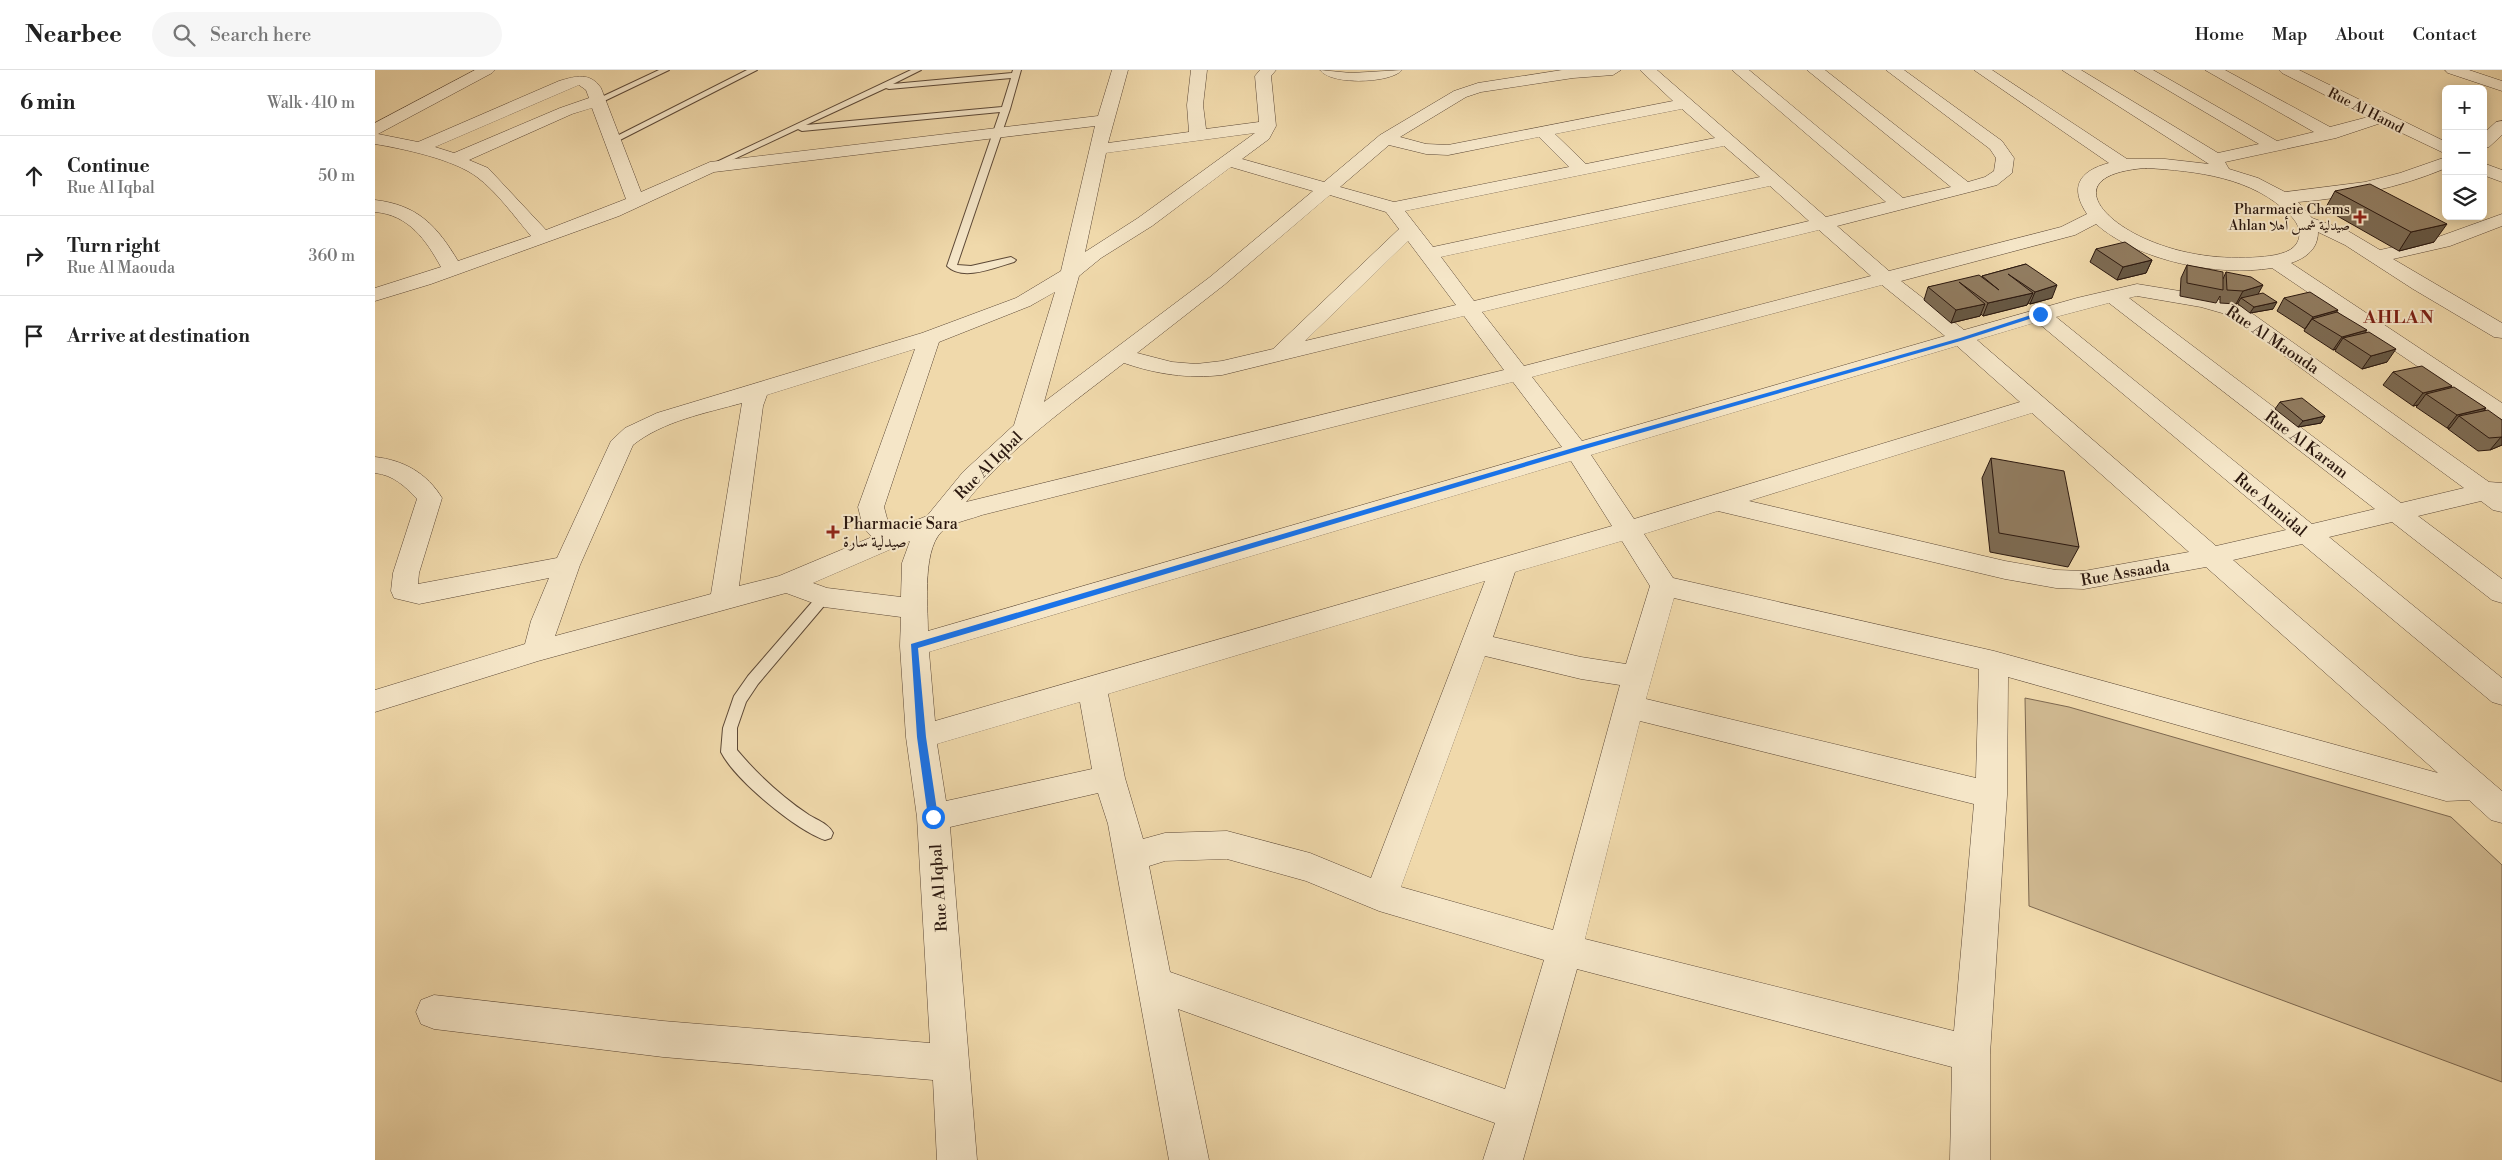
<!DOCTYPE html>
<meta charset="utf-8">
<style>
:root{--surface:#fff;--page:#f6f6f6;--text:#222;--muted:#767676;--line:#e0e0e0}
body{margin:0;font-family:"Libre Bodoni",Amiri,serif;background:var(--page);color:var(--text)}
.controls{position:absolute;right:15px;top:15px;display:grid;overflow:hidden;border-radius:8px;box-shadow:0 2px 12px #0003}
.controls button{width:45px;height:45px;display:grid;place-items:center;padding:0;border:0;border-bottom:1px solid var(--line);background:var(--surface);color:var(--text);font:25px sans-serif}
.stop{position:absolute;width:15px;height:15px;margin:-11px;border:4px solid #1a73e8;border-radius:50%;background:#fff}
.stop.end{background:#1a73e8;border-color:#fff;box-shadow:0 1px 5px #0008}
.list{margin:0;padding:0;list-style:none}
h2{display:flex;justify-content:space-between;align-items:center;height:65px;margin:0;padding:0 20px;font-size:21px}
h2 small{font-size:16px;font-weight:400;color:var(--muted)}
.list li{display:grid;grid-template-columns:32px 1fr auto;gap:15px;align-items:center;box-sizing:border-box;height:80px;padding:0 20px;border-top:1px solid var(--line)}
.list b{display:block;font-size:19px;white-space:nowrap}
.list p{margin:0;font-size:16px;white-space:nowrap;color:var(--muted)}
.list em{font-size:16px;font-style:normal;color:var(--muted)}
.icon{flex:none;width:28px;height:28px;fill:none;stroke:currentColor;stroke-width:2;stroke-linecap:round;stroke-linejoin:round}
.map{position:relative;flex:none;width:2127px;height:1090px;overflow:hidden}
header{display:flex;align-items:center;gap:30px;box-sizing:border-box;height:70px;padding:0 25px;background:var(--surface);border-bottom:1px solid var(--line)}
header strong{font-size:24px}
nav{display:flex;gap:28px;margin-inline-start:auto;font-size:18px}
.search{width:350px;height:45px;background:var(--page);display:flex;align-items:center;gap:12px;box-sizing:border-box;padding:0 18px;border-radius:28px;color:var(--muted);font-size:19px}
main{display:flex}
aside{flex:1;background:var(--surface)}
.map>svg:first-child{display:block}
.green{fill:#cfb890;stroke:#7d6850}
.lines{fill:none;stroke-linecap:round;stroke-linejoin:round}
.lane-casing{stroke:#5c4836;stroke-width:2}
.street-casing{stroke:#5c4836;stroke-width:1}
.lane{fill:#f5e6c8;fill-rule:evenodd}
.street{fill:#f5e6c8;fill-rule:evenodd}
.wall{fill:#7d6b53;stroke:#2b180f}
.shaded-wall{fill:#665743;stroke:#2b180f}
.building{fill:#917c60;stroke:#2b180f}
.route{fill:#1a73e8}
.poi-dot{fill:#8f2418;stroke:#f5e6c8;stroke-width:2}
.labels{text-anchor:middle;stroke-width:4;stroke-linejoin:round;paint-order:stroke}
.far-street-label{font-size:14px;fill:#2b180f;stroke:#f5e6c8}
.far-poi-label{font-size:14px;fill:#2b180f;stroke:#f5e6c8;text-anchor:end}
.street-label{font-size:16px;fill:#2b180f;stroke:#f5e6c8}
.poi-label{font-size:16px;fill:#2b180f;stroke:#f5e6c8;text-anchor:start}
.far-district-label{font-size:18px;font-weight:bold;letter-spacing:1px;fill:#7a1f14;stroke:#f5e6c8}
</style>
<header>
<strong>Nearbee</strong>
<div class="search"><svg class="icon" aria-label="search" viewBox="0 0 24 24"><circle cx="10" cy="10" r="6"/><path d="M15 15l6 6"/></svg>Search here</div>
<nav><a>Home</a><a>Map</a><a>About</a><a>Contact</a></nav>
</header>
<main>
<aside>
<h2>6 min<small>Walk · 410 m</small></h2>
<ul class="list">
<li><svg class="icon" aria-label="ahead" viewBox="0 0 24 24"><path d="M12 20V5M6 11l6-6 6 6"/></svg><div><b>Continue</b><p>Rue Al Iqbal</p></div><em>50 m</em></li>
<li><svg class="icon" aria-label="right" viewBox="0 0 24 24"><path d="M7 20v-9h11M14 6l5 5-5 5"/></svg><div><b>Turn right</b><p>Rue Al Maouda</p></div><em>360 m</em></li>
<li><svg class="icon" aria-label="arrive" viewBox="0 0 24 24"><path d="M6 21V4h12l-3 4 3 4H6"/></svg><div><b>Arrive at destination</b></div></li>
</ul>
</aside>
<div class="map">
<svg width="2127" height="1090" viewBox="0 0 2127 1090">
<rect width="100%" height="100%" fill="#f0d9ab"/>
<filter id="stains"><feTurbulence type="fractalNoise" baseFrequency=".004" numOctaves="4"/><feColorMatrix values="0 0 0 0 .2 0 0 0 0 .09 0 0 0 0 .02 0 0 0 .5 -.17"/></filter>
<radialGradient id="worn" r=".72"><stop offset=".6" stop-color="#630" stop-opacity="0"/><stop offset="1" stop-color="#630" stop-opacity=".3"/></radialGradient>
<path class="green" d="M1650,628L1694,637L2076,747L2127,795V1012L1654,836Z"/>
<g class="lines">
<g class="lane-casing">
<path id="lane" d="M284,0H294L225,33L218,31Z
M372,0H382L241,72L234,70Z
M536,0H546L518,14L637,3L638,0H646L635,39L582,195L596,196L636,187L641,190L639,192C621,197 588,212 572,196L625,42L427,61L423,59L338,99L331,97ZM636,8L627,37L431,55L511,18L514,19Z
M449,522L456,527L454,530L383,614L371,632L362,658V680C383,705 407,727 434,745C442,750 454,754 458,763L456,768L450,770C421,760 360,710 346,682L348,658L359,626L373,606L444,524Z"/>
</g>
<g class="street-casing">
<path id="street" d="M100,0H120L117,3L3,64L43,72L184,11C201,6 215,2 226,18L266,122L335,92L723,46L737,0H753L733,73L814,62L812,35L816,0H832L828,35L831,59L884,52L880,6L885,0H901L896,6L901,56L894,69L867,89L949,112L1005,65L1079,21L1103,13L1187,0H1246L1238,5L1198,8L1106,22L1091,27L1025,67L1051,74L1073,75L1298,31L1265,0H1282L1451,147L1511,132L1357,0H1374L1528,128L1576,117L1432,0H1450L1593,112L1610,107L1619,101L1621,88L1615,79L1511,0H1529L1627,71L1639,88L1637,103L1622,115L1462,156L1514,201L1686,157L1712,144C1694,117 1704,101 1734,93L1599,0H1617L1752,89H1790L1834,94L1687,0H1706L1843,83L1884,74L1759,0H1778L1902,71L1939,62L1830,0H1850L1955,57L1993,47L1907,3L1904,0H1924L2071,72V84L2006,53L1961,68L1850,92L1854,99L1883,108L1910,122L1990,112L2025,103L2071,87V98C2024,118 1973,128 1923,132L1937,148L1973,161L2005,180L2063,167L2127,144V156L2075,176L2018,189L2127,253V268L2119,267L2038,219L1970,175L1943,162C1943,179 1931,188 1916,193L2127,333V350L2119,348L1897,198C1843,207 1763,191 1721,154L1700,165L1526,211L1589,260L1702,228L1762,214L1829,225L1868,237L2114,412L2127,413V442L2118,440L2106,431L2043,446L2127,509V533L2117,530L2017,452L1954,467L2127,608V635L2117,632L1927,474L1858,490L2127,721V753L2116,750L2094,730L2071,731L1633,607L1632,725L1615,984V1090H1575L1577,997L1202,899L1148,1090H1108L1120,1053L803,939L834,1090H794L733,754L723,723L575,757L602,1090H562L558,1010L288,987L59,959L46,954L41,942L46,930L59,925L288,951L555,973L542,747L531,667L525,576L526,547L449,537L411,523L163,591L0,642V620L150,574L156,551L174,508L44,534L19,528L16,521L18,503L42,429C30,416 18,405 0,403V387C28,390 52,403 67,428L44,503L43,514L182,488L236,371L250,358L282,343L547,263L641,228L686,201L720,56L339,102L244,146L56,214L0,231V218L66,197C51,170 34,145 0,142V130C43,135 62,156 83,191L156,166C139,146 122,122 102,107C78,89 29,79 0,74V53ZM204,15L211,20L214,28L185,38L79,83L60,77ZM217,38L251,129L171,160L113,98L94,90L197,44ZM1307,39L1340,68L1211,94L1180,64ZM880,63L763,148L710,182L731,83ZM1164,67L1194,97L1019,132L965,117L1014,75L1051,84L1073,85ZM1349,76L1385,107L1058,177L1030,141ZM856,97L938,121L835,207L669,332L704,206L726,188L777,156ZM1771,98C1821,101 1878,107 1915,145C1922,152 1928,162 1922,173C1916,184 1896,186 1885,187C1847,190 1808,185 1773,170C1721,148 1689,104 1771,98ZM1395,116L1434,151L1099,231L1066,187ZM955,125L1011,142L1024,159L898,279L847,291L821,294L797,292L762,283L849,215ZM1444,160L1496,206L1149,296L1107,242ZM1033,171L1081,235L930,271ZM1507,215L1570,266L1207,371L1157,307ZM680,222L639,355L588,402L552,446L521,458L513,452L509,437L564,272L655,236ZM1762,226L1826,237L1854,245L2089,418L2026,433L1754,228ZM1734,233L2000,439L1937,454L1681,247ZM1089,246L1129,300L591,432C635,377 694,336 749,293C781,304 813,309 847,305ZM1662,252L1911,460L1841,476L1602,270ZM1582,276L1645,332L1259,449L1216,385ZM540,279L483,437L488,457L497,467L404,506L364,516L388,336L392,325ZM1138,312L1187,377L553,561C553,535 546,474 571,458C581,452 596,449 607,445ZM367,333L336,524L180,566L205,495L258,375C288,351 331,343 367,333ZM1657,343L1814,482L1709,501L1681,500L1630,491L1374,431ZM1196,391L1237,456L560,651L554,582ZM1343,441L1630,509L1681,518L1709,519L1831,497L2063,703L1619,581L1298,508L1269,464ZM535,471L527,493L526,527L452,518L438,513ZM1247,471L1275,516L1251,594L1206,587L1118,567L1140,502ZM1110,511L996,808L935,783L852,761L790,763L768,769L750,708L733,624ZM1299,528L1604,599L1601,708L1271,629ZM1110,586L1206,609L1245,615L1178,860L1026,817ZM705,632L717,699L571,731L562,674ZM1265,651L1599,734L1579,961L1210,869ZM852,789L931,811L1004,841L1169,890L1130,1019L795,902L774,796L790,791Z
M945,0L976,3L1027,0C1017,13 956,16 945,0Z
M2070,0H2094L2127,11V21L2073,3Z
M2127,51V65L2114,77L2108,78V64L2121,52Z
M2108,93L2127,100V112L2108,105Z"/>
</g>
<use href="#lane" class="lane"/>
<use href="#street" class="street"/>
</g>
<path class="wall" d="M1960,121L2059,172L2024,181L1950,139Z
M1721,179L1777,190L1771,203L1742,210L1715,192Z
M1651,194L1677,228L1655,234L1653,233L1652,235L1608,246L1606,244L1605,246L1576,253L1549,230L1553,217L1607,207V206Z
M1812,195L1848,209L1851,202L1882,225L1898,239L1875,243L1863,234V233L1861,234L1845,233V226L1841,233L1805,226L1806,208Z
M1909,228L1962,242L1990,262L2012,292L1987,299L1960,281L1961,279L1958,280L1929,261L1930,259L1902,241Z
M2018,302L2076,318L2111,338L2109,341L2127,350V375L2115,380L2103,381L2073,359L2075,358H2072L2041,337L2043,335L2038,336L2008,315Z
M1905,332L1950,346L1946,353L1923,357L1900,339Z
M1616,388L1704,477L1693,497L1615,482L1607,408Z"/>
<path class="shaded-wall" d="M2072,154L2059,172L2024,181L2036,162Z
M1777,190L1771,203L1742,210L1748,197Z
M1682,215L1677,228L1655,234L1660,222Z
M1888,215L1881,228H1866L1863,233L1861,234L1868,221Z
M1658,223L1652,235L1608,246L1613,233Z
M1902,232L1898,239L1875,243L1879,237Z
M1610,234L1605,246L1576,253L1581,240Z
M1963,240L1955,253L1937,249L1930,259L1938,247Z
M1992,260L1983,273L1968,268L1961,279L1958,280L1967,267Z
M2021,279L2012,292L1987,299L1996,286Z
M2077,316L2067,330L2051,324L2043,335L2038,336L2048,323Z
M2111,338L2100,351L2084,346L2075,358H2072L2082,345Z
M1950,346L1946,353L1923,357L1928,351Z
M2126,367H2127V375L2115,380Z"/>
<path class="building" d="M1995,114L2072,154L2036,162L1960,121Z
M1750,172L1777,190L1748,197L1721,179Z
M1651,194L1682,215L1660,222L1633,204L1658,223L1613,233L1584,212L1610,234L1581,240L1553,217L1604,205L1624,220L1607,206Z
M1812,195L1848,202V220L1812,213Z
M1851,202L1876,207L1888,215L1868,221L1852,220Z
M1935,222L1963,240L1938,247L1909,228Z
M1888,223L1902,232L1879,237L1866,228Z
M1962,242L1992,260L1967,267L1937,249Z
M1994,262L2021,279L1996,286L1968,268Z
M2047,296L2077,316L2048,323L2018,302Z
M2079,317L2111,338L2082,345L2051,324Z
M1927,328L1950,346L1928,351L1905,332Z
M2113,340L2127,350V367L2114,368L2084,346Z
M1616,388L1689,401L1704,477L1624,463Z"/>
<path class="route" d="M1665,242L1667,245L1589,270L1203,381L543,578L551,667L563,747L558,751L553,747L542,667L536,574L1198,378L1585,268Z"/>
<g class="poi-dot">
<path d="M1982.5 139.5h5v5h5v5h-5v5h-5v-5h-5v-5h5z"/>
<path d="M455.5 454.5h5v5h5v5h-5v5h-5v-5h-5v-5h5z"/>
</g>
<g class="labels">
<g class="far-street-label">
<text transform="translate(1991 40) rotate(27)" y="5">Rue Al Hamd</text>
</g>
<g class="far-poi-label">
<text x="1975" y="144">Pharmacie Chems<tspan x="1975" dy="16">Ahlan صيدلية شمس أهلا</tspan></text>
</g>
<g class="street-label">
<text transform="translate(1898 269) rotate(34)" y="6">Rue Al Maouda</text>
<text transform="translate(1932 374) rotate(37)" y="6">Rue Al Karam</text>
<text transform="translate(613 395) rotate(-45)" y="6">Rue Al Iqbal</text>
<text transform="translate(1896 434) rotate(40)" y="6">Rue Annidal</text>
<text transform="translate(1750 502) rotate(-10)" y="6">Rue Assaada</text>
<text transform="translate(563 818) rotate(-94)" y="6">Rue Al Iqbal</text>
</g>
<g class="poi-label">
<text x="468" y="459">Pharmacie Sara<tspan x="468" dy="18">صيدلية سارة</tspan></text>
</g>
<g class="far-district-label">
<text x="2024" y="253">AHLAN</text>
</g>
</g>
<rect width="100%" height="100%" filter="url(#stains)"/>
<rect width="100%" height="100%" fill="url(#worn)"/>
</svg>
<div class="controls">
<button>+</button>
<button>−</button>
<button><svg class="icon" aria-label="layers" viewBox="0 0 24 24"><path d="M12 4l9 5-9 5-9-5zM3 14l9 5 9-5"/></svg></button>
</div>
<div class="stop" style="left:558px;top:747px"></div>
<div class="stop end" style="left:1665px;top:244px"></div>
</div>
</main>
